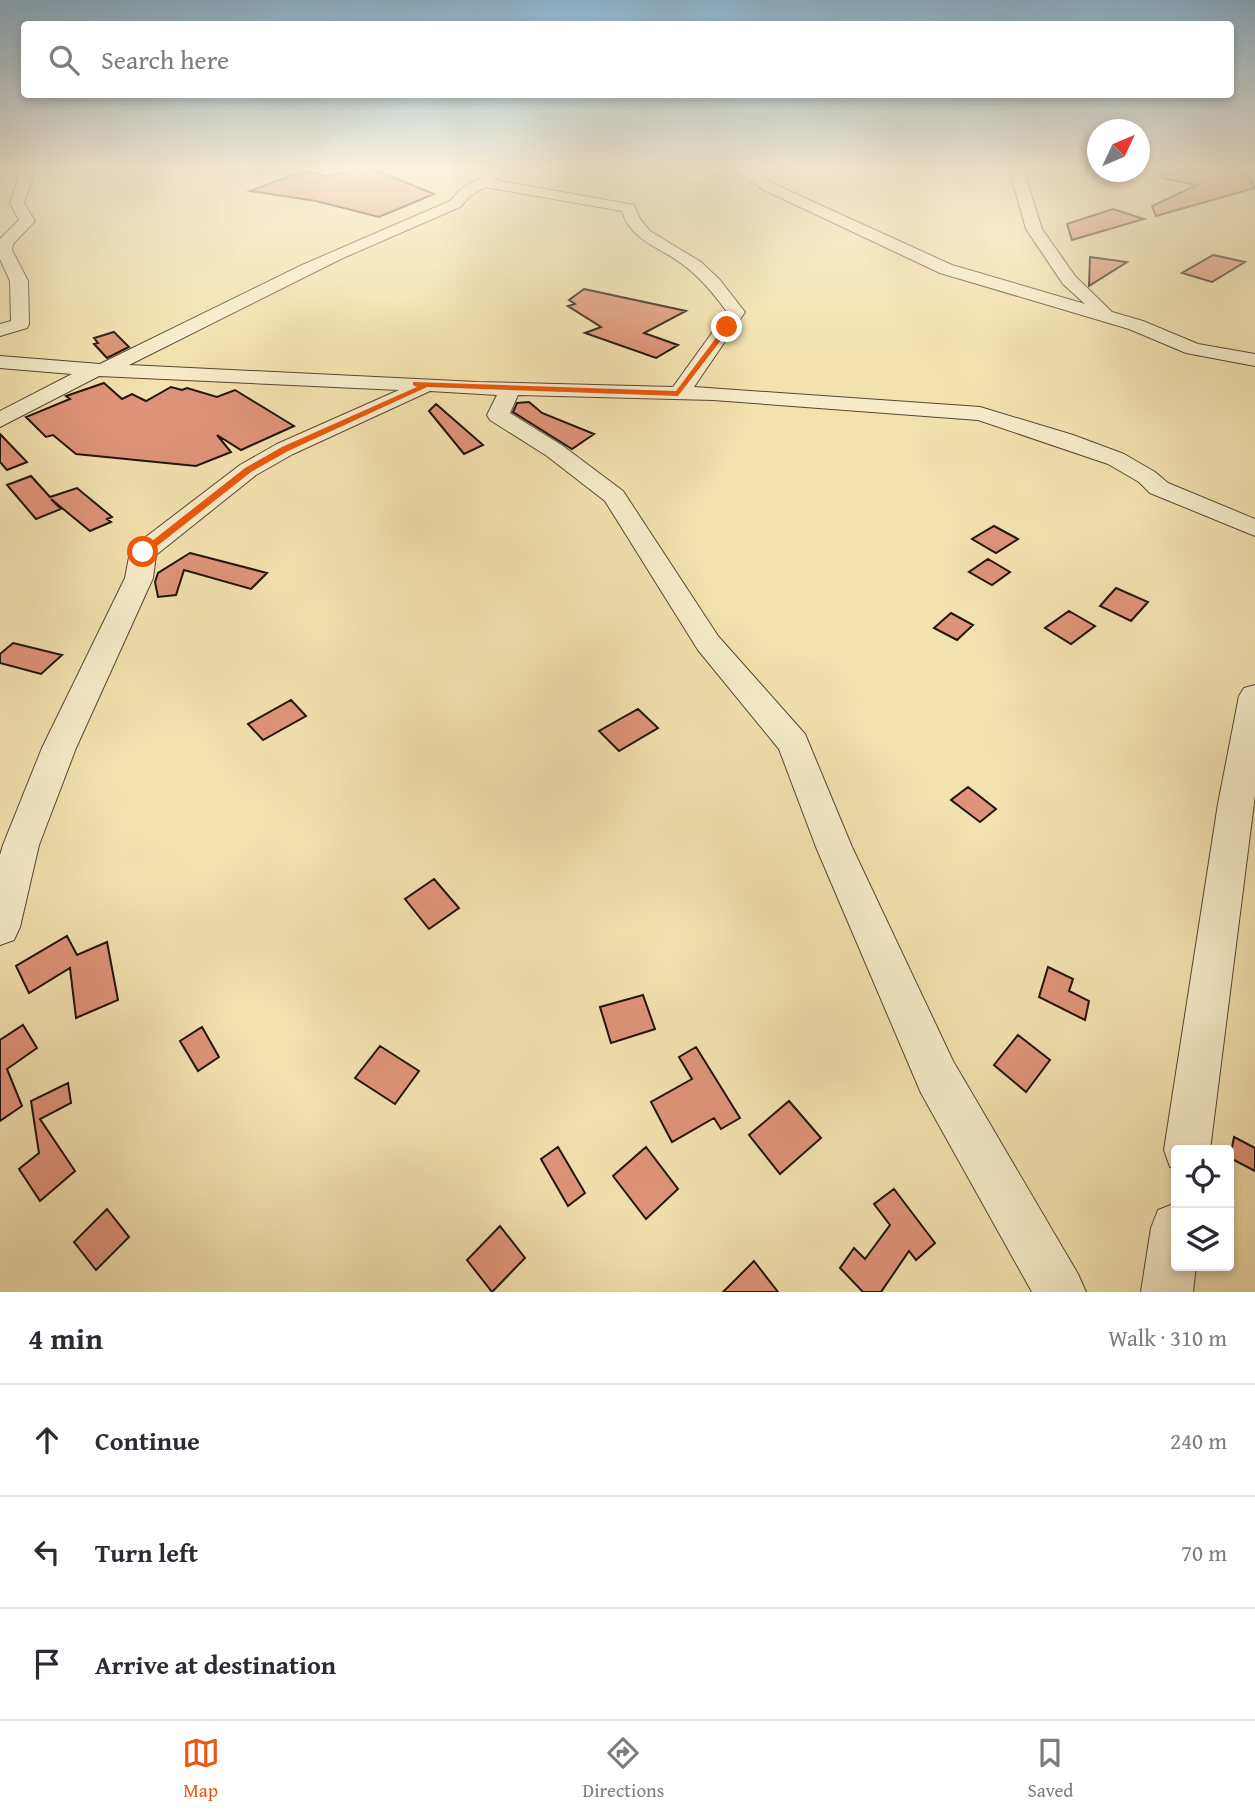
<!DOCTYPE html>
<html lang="en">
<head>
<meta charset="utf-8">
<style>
  :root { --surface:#fff; --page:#f7f7f7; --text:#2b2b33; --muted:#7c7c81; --line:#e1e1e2; --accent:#ea580c }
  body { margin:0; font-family:"Gentium Book Plus",serif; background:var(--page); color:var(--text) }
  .controls { position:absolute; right:21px; bottom:21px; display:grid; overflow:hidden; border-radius:7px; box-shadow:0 4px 10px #0003 }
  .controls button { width:63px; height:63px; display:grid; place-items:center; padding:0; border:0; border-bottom:2px solid var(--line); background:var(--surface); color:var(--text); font:35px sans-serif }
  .compass { position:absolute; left:1087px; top:119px; width:63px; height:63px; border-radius:50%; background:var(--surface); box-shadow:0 4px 10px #0003; rotate:46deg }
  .stop { position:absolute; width:21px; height:21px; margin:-16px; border:5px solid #ea580c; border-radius:50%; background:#fff }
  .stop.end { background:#ea580c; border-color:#fff; box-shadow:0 2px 7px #0008 }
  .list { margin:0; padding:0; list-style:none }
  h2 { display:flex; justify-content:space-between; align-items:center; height:91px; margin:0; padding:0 28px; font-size:30px }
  h2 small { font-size:23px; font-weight:400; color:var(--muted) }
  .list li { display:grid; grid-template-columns:46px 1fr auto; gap:21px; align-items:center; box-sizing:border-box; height:112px; padding:0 28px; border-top:2px solid var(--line) }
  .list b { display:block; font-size:26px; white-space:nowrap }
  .list em { font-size:23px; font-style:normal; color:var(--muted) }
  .icon { flex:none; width:38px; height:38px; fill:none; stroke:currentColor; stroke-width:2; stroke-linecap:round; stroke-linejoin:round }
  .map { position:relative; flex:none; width:1255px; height:1292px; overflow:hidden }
  .search { position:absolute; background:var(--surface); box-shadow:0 4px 10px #0003; left:21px; right:21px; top:21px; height:77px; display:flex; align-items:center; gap:18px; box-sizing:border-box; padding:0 24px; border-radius:7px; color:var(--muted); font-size:26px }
  .sheet { height:427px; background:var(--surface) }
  nav { display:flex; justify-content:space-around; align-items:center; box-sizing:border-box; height:98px; border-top:2px solid var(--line); background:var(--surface); font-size:19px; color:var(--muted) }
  nav a { display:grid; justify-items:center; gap:4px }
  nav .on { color:var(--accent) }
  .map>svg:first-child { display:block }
  .building { fill:#df9478; stroke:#21140d; stroke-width:2 }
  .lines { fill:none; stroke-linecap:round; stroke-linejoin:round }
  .minor-casing { stroke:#564735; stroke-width:2 }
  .minor { fill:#f7ecca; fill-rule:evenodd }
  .route { fill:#ea580c }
</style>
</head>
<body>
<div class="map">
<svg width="1255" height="1292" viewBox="0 0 1255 1292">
  <rect width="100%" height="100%" fill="#f3e1ae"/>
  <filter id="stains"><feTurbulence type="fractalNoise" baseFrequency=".00286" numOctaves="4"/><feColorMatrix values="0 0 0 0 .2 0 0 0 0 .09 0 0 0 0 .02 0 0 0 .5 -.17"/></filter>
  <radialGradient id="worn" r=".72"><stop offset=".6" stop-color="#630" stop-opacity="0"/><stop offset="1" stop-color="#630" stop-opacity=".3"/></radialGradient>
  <!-- building -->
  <path class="building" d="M 356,169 L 373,169 L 434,194 L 379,217 L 316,201 L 250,191 L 303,171 L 328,176 Z
    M 1163,169 L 1244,169 L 1255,188 L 1156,216 L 1152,206 L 1197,185 L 1162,178 Z
    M 1113,209 L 1144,219 L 1072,240 L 1067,224 Z
    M 1213,255 L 1245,262 L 1212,282 L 1182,273 Z
    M 1090,257 L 1127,262 L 1089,286 Z
    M 584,289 L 686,311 L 644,333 L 678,345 L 656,358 L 585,333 L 601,327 L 568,306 L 575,304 L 569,300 Z
    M 114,332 L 129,347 L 107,358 L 94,344 L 98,343 L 94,338 Z
    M 104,383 L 122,399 L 132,394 L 146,401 L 171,387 L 182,390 L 187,388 L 217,397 L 235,390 L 294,426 L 241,450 L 217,435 L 231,452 L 196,466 L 76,454 L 53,435 L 46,437 L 26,417 L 70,399 L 66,396 L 69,395 Z
    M 529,402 L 542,413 L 594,434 L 572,449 L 513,412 L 517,403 Z
    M 436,404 L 483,445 L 464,454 L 429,411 Z
    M 0,434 L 27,462 L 7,470 L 0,462 Z
    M 31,476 L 50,497 L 77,488 L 112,517 L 107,519 L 111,522 L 90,531 L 51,499 L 61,509 L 36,519 L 7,485 Z
    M 994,526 L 1018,539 L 996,553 L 972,539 Z
    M 190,553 L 267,573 L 251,589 L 184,570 L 176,595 L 158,597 L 155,582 L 158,573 Z
    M 988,559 L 1010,572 L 992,585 L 969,572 Z
    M 1116,588 L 1148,602 L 1131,621 L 1100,606 Z
    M 1069,611 L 1095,626 L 1071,644 L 1045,628 Z
    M 951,613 L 973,625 L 957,640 L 934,628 Z
    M 13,643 L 62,655 L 41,674 L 0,663 L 0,654 Z
    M 291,700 L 306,716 L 263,740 L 248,724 Z
    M 638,709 L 658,728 L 619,751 L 599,731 Z
    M 968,787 L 996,809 L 980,822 L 951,800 Z
    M 434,879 L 459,908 L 429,929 L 405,899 Z
    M 67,936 L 77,955 L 107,942 L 118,1000 L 76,1018 L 70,968 L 29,993 L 16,966 Z
    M 1048,967 L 1073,979 L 1069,991 L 1089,1001 L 1085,1020 L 1039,997 Z
    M 643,995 L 655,1029 L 611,1043 L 600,1007 Z
    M 23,1025 L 37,1048 L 7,1069 L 22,1106 L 0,1121 L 0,1040 Z
    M 202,1027 L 219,1057 L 198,1071 L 180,1041 Z
    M 1018,1035 L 1050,1060 L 1026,1092 L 994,1065 Z
    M 380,1046 L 419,1071 L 395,1104 L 355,1078 Z
    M 696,1047 L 740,1118 L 721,1129 L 714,1118 L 672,1142 L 651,1102 L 692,1079 L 679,1057 Z
    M 68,1083 L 71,1103 L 40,1119 L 75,1171 L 40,1201 L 19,1169 L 39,1153 L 31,1101 Z
    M 789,1101 L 821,1138 L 780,1174 L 749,1135 Z
    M 1234,1137 L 1255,1148 L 1255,1171 L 1230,1158 Z
    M 558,1147 L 585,1193 L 568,1206 L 541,1159 Z
    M 646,1147 L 678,1189 L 646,1219 L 613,1176 Z
    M 894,1189 L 935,1243 L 916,1260 L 909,1251 L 881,1292 L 863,1292 L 840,1268 L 854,1248 L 865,1259 L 890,1225 L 874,1204 Z
    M 107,1209 L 129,1237 L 96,1270 L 74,1242 Z
    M 500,1226 L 525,1258 L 492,1292 L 467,1260 Z
    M 754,1261 L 778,1292 L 723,1292 Z"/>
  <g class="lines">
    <defs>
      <path id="minor" d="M 18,169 L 32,169 L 32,180 L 24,203 L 35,221 L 13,244 L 12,250 L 28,281 L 29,324 L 27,328 L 0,336 L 0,324 L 11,321 L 10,281 L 0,259 L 0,239 L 19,220 L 10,203 L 18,180 Z
        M 494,169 L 511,169 L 495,180 L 634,205 L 640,219 L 650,231 L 701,262 L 720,280 L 745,312 L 694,387 L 980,407 L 1073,435 L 1124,454 L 1155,472 L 1168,483 L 1255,519 L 1255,536 L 1150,493 L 1139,482 L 1108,464 L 978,420 L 713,400 L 518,395 L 510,413 L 563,446 L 623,491 L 718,636 L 805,734 L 852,847 L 953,1061 L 1078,1274 L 1086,1292 L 1032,1292 L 921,1093 L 816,847 L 779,749 L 698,650 L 605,501 L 547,456 L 490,420 L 487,415 L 497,395 L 430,391 L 293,454 L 256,475 L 156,555 L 153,578 L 76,748 L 39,845 L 20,927 L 14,940 L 0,945 L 0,855 L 3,845 L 42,748 L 125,578 L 130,552 L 134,546 L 240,465 L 277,444 L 399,390 L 99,376 L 0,427 L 0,411 L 72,374 L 0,368 L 0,356 L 100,364 L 302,265 L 450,201 L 460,190 ZM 485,187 L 622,211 C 631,241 660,247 682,264 C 700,277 714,294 727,312 L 673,387 L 477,382 L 129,365 L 343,258 L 460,207 L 470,196 Z
        M 732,169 L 749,169 L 774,184 L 952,265 L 1085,304 L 1063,284 L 1026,229 L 1009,169 L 1023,169 L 1042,229 L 1075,276 L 1112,312 L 1143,321 L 1198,344 L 1255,354 L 1255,366 L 1186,353 L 1129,329 L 940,273 L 764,190 Z
        M 1255,685 L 1255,795 L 1210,1150 L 1176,1150 L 1176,1169 L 1170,1167 L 1164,1150 L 1218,804 L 1239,696 L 1244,688 Z
        M 1176,1203 L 1176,1266 L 1196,1266 L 1193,1292 L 1141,1292 L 1151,1228 L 1158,1210 Z"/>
    </defs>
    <!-- minor casing -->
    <use href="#minor" class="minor-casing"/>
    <!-- minor -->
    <use href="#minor" class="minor"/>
  </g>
  <!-- sky -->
  <linearGradient id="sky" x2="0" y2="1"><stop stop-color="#8bb6d4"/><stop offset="0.48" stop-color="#faf2db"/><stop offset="1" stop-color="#faf2db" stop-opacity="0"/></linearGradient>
  <rect width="1255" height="350" fill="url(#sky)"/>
  <!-- route -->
  <path class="route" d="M 725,326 L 731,327 L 678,396 L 427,387 L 288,451 L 251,472 L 147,554 L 138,552 L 245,468 L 282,447 L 417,387 L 413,385 L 413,382 L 676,391 Z"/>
  <rect width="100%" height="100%" filter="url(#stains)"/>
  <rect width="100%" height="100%" fill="url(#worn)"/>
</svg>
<div class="controls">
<button><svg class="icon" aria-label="locate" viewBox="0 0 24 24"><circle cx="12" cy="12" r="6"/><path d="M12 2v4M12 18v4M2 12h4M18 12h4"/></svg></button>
<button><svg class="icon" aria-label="layers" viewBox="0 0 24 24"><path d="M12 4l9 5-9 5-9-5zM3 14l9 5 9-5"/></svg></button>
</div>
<svg class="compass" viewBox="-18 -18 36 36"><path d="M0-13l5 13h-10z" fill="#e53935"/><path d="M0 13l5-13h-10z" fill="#7c7c81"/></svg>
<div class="stop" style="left:143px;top:552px"></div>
<div class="stop end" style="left:727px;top:327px"></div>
<div class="search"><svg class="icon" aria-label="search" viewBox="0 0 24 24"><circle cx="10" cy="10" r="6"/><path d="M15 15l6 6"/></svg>Search here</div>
</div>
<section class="sheet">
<h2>4 min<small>Walk · 310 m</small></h2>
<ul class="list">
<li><svg class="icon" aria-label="ahead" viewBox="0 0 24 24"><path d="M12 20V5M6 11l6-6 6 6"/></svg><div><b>Continue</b></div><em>240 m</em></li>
<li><svg class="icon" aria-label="left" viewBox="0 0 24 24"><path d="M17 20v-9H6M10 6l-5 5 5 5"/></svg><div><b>Turn left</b></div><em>70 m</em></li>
<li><svg class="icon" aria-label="arrive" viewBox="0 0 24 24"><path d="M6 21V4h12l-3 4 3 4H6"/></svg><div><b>Arrive at destination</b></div></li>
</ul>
</section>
<nav>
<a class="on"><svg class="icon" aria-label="map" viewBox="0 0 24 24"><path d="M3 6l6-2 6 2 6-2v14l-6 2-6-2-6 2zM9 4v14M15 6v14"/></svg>Map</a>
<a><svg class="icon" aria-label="directions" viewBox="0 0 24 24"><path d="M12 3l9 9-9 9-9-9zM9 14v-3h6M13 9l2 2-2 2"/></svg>Directions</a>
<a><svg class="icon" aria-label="saved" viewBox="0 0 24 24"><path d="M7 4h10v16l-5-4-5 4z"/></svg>Saved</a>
</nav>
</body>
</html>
